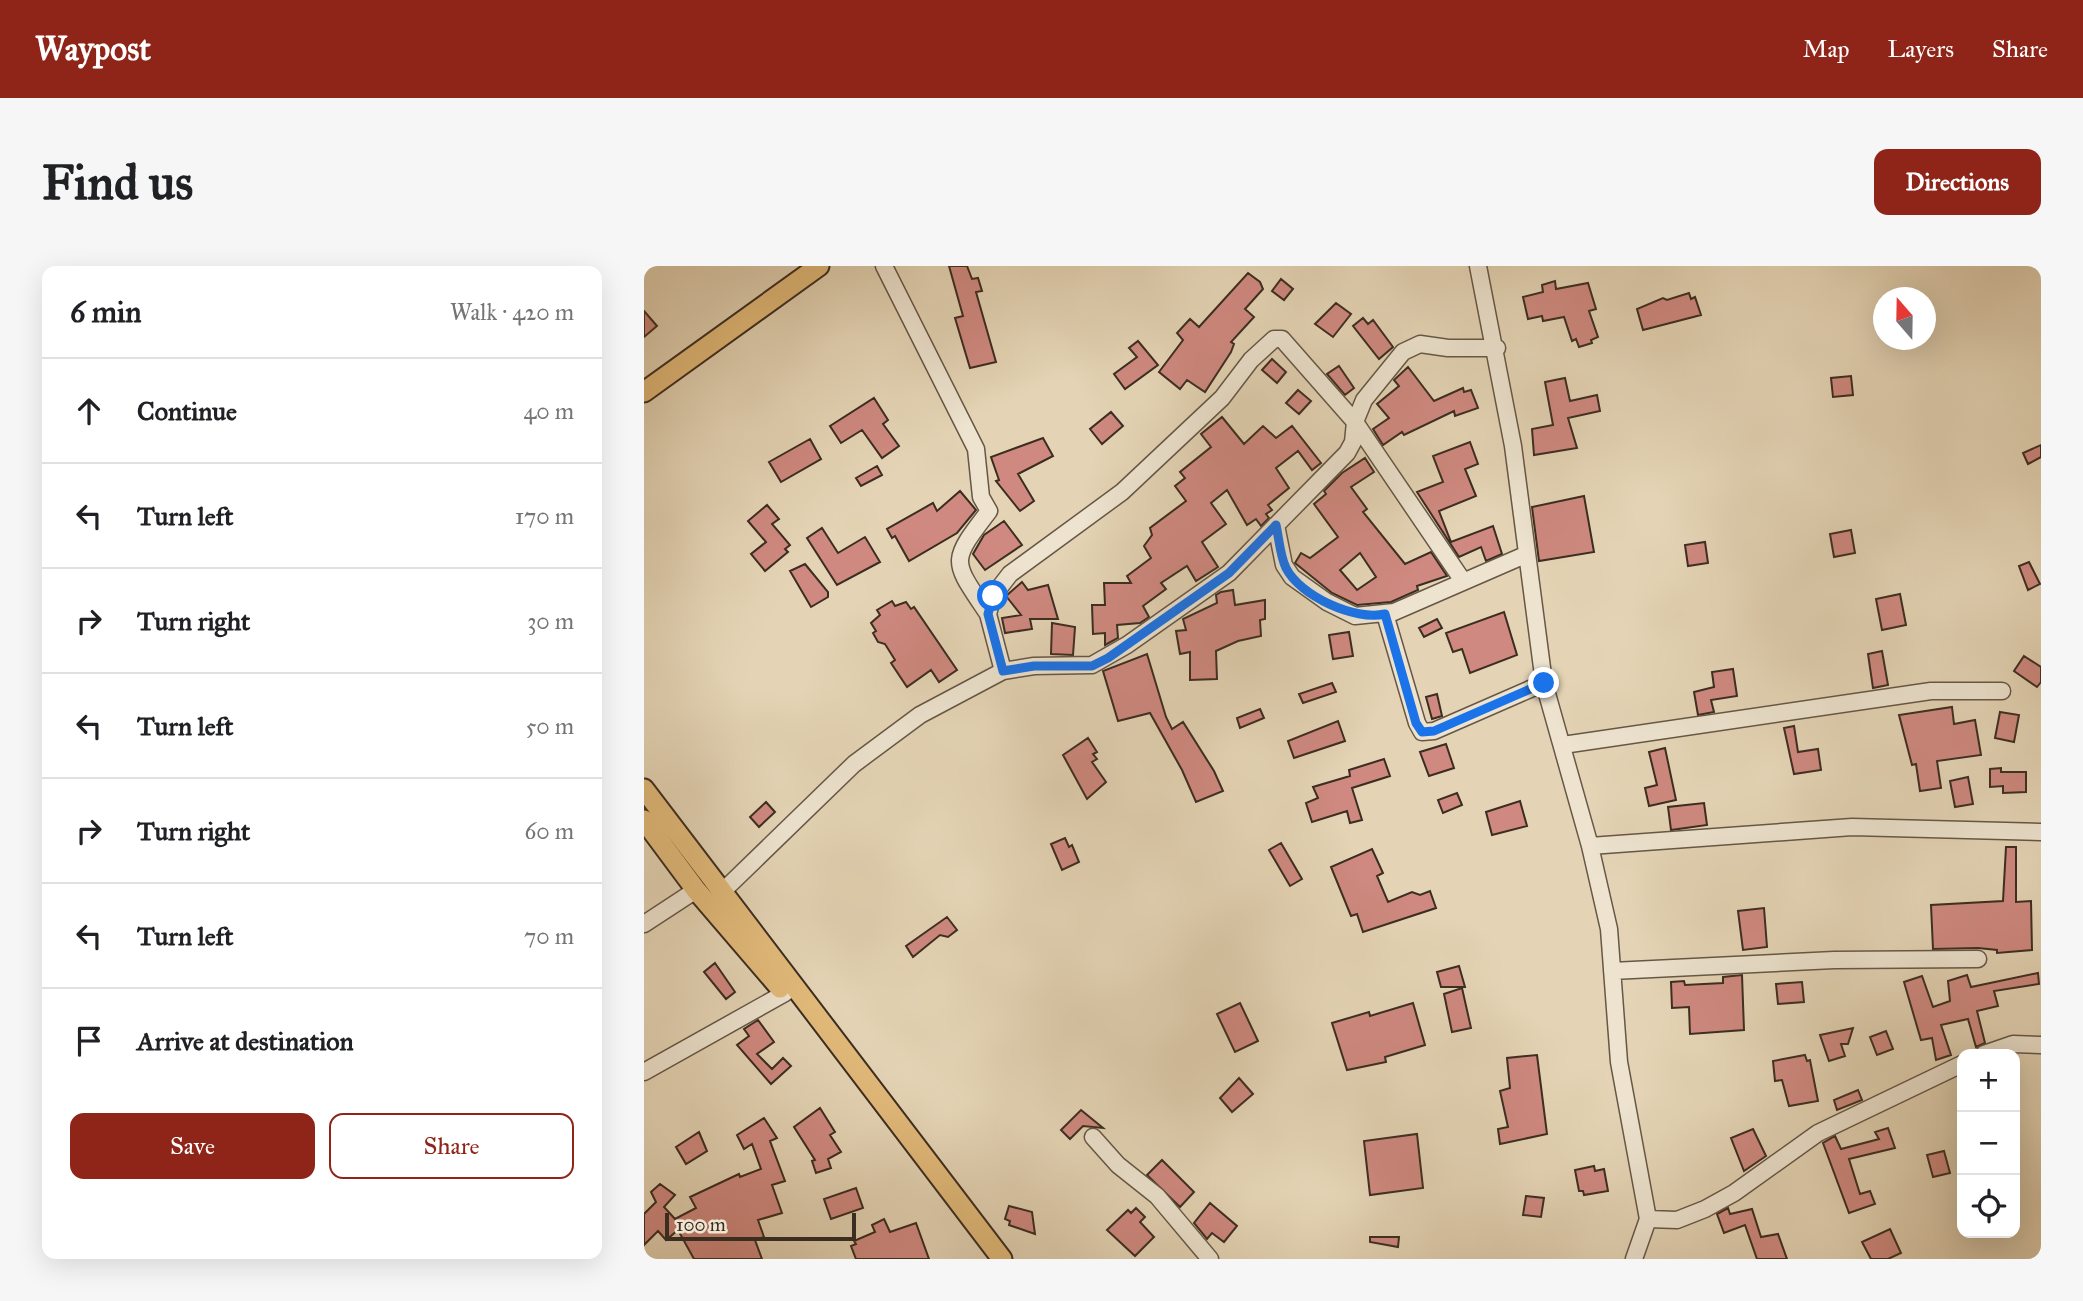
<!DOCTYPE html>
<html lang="en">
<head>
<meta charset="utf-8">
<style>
  :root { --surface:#fff; --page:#f6f6f6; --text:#202124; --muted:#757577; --line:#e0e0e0; --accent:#8f2418 }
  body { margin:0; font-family:"IM FELL Great Primer",serif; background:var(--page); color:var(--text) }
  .controls { position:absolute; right:21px; bottom:21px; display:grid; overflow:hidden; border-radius:14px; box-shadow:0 7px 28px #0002 }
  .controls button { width:63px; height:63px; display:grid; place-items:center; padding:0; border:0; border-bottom:2px solid var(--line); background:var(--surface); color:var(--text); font:35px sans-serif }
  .compass { position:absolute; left:1229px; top:21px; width:63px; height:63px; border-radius:50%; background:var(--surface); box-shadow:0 7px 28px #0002; rotate:340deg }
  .scale { position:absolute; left:21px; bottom:18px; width:191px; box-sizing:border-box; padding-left:7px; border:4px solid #3c2d21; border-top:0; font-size:19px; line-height:24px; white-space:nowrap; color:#3c2d21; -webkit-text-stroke:5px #ede3cf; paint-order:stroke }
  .stop { position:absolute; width:21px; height:21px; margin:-16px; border:5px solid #1a73e8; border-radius:50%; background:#fff }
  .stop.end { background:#1a73e8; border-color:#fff; box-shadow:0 2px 7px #0008 }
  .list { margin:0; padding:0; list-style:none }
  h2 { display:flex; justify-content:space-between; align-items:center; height:91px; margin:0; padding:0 28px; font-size:30px }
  h2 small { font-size:23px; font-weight:400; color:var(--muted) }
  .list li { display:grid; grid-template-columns:46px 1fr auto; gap:21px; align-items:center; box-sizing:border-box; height:105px; padding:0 28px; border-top:2px solid var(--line) }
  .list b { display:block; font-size:26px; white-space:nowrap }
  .list em { font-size:23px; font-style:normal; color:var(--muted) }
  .actions { display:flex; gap:14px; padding:21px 28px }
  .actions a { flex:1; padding:16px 0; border:2px solid var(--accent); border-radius:14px; text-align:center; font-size:24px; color:var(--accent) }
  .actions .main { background:var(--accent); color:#fff }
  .icon { flex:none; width:38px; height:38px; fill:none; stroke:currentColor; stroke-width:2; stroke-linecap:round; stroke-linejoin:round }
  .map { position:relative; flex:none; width:1397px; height:993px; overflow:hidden; border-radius:14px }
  header { display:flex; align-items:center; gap:42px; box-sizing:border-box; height:98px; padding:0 35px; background:var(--accent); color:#fff }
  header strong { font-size:33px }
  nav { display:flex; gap:38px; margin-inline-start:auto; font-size:24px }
  .intro { display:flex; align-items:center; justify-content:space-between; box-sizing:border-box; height:168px; padding:0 42px }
  h1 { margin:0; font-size:49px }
  .button { padding:18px 32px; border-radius:14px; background:var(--accent); color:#fff; font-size:24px; font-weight:700 }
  main { display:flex; gap:42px; padding:0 42px }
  aside { flex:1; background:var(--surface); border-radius:14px; box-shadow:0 7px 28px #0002 }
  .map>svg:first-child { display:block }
  .building { fill:#cf8980; stroke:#3c2d21; stroke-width:2; fill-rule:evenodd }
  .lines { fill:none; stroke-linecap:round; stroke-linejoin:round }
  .minor-casing { stroke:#665746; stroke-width:19 }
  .major-casing { stroke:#3c2d21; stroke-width:23 }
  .minor { stroke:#ede3cf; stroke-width:16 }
  .major { stroke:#e2ba7a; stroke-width:19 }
  .route { stroke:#1a73e8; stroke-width:9 }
</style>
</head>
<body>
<header>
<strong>Waypost</strong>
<nav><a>Map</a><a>Layers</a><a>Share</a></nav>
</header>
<div class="intro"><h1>Find us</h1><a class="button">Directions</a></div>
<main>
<aside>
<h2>6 min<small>Walk · 420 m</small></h2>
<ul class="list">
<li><svg class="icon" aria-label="ahead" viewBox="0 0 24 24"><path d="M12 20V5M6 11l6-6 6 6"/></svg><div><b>Continue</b></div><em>40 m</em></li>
<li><svg class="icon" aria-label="left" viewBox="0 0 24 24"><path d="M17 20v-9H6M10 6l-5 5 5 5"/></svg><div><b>Turn left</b></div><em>170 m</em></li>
<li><svg class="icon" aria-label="right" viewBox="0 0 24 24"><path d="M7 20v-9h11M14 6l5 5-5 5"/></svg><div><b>Turn right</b></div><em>30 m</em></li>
<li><svg class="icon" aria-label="left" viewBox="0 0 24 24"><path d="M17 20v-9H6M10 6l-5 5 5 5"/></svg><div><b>Turn left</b></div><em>50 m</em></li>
<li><svg class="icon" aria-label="right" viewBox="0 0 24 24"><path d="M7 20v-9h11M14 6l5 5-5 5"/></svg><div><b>Turn right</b></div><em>60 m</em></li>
<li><svg class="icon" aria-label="left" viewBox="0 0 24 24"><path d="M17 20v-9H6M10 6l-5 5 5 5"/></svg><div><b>Turn left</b></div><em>70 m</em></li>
<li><svg class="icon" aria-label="arrive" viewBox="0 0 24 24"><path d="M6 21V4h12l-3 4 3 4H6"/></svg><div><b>Arrive at destination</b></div></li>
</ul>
<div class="actions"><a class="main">Save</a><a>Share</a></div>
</aside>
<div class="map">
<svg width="1397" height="993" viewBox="0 0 1397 993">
  <rect width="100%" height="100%" fill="#e4d4b5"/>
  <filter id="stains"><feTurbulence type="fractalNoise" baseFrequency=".00286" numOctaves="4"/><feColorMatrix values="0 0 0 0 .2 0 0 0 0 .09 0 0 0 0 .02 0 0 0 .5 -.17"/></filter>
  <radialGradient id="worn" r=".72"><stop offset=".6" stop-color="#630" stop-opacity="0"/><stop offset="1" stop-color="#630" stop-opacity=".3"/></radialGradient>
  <!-- building -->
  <path class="building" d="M 305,0 L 323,0 L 328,13 L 334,12 L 338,25 L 332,26 L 352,96 L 326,102 L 311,52 L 319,50 Z
    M 604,7 L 616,16 L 619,23 L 601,43 L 610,51 L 587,76 L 590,78 L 587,86 L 561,126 L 543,114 L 536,123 L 515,106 L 539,74 L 533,67 L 546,53 L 555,61 Z
    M 637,13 L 649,23 L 640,34 L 628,25 Z
    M 911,15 L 912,23 L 944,17 L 952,43 L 945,45 L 954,71 L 947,74 L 948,77 L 935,81 L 932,73 L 928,75 L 920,51 L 899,55 L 898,50 L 884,53 L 879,31 L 899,26 L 898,19 Z
    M 1045,27 L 1047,33 L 1051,31 L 1057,49 L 999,64 L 993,43 L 1019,32 L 1023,34 Z
    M 692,37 L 707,48 L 689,71 L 671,58 Z
    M 0,45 L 13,60 L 0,71 Z
    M 719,52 L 724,58 L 729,54 L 749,81 L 735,93 L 709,60 Z
    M 494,75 L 514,99 L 481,123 L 470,108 L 493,91 L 485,82 Z
    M 628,93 L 642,106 L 633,117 L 618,104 Z
    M 695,100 L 710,122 L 701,129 L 683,108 Z
    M 764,101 L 790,135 L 819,122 L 820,126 L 827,124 L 834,142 L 811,150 L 810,145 L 760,169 L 758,166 L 739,179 L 729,163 L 745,152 L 733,138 L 755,120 L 750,114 Z
    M 1207,110 L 1209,129 L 1189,131 L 1187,112 Z
    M 921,112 L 926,135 L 953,129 L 956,145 L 924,152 L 933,182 L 890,189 L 888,163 L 909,159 L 901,116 Z
    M 654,124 L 667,135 L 655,148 L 642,137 Z
    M 230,132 L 244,154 L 239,158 L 255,180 L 238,192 L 218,164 L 197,177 L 186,160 Z
    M 467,146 L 479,160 L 458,178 L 446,163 Z
    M 578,151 L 600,178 L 619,160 L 632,172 L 648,160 L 677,197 L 668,204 L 654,185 L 632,202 L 645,222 L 624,239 L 628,244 L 622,248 L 625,252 L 617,260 L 612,253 L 603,259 L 583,224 L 567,237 L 582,258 L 558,276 L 574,301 L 552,315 L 543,300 L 517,317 L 522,323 L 499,340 L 505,351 L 496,357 L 473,359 L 474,372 L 461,379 L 461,367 L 449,368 L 448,339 L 461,339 L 460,317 L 487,317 L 483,310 L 507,292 L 500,280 L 508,269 L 506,262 L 542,235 L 531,220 L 541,212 L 536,206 L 567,181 L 557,168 Z
    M 399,172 L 409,190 L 374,208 L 390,235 L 376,245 L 352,215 L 355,214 L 347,191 Z
    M 166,173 L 177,193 L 137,216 L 125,196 Z
    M 826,176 L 834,198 L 821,203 L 832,230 L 795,245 L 807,276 L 849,260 L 858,288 L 842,295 L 837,281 L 815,291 L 773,226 L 799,216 L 789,190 Z
    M 1397,179 L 1397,191 L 1384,198 L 1379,187 Z
    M 721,192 L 730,206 L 707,221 L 723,243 L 719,246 L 761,298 L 787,286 L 803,310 L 773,320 L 774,324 L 747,336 L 713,339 L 688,327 L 651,297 L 657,287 L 666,292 L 694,271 L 670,238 L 682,228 L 680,225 L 698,207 ZM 716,287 L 732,311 L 713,324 L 696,304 Z
    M 233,200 L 238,209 L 217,220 L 212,212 Z
    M 316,225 L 332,244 L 313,267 L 265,295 L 251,270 L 248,272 L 243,263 L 289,237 L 293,245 Z
    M 940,230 L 950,286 L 895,295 L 888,241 Z
    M 123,239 L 135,253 L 128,258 L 146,279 L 141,283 L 144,286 L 121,305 L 107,288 L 122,276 L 104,255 Z
    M 360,255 L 378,279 L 341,304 L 329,288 L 340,269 Z
    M 178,262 L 194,287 L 221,271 L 236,296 L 193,319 L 163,272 Z
    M 1207,264 L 1211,287 L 1190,291 L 1186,268 Z
    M 1061,276 L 1064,297 L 1044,300 L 1041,279 Z
    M 1385,296 L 1396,318 L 1384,324 L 1375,300 Z
    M 161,298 L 184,326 L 184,331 L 167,341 L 146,305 Z
    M 378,316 L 384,324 L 404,319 L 414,353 L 386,353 L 388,363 L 361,367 L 358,352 L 377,349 L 362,330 Z
    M 589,324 L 591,339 L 621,334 L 621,353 L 616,354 L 617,370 L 594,375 L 572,385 L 573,413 L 546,414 L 546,386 L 536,388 L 532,365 L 542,364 L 539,353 L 573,337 L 572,329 L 577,326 Z
    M 1256,328 L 1262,359 L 1238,364 L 1232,333 Z
    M 248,335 L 251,340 L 262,336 L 267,343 L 270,341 L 313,404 L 295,416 L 287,404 L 263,421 L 247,397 L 251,394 L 241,378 L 234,376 L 229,367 L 232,365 L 227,357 L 236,349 L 233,344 Z
    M 860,346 L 873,389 L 826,407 L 818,383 L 809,386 L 802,367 Z
    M 793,353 L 798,362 L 780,371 L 775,362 Z
    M 408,357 L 431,361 L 429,389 L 407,388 Z
    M 705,366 L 709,390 L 689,393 L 685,369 Z
    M 1238,385 L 1244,419 L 1229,422 L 1224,388 Z
    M 503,388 L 522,451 L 528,463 L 539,456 L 570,505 L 579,525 L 552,536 L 538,504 L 506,447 L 474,455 L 459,405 Z
    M 1380,390 L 1397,401 L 1397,416 L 1393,421 L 1370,405 Z
    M 1089,403 L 1093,430 L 1067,434 L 1070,446 L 1054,449 L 1050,426 L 1070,421 L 1068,406 Z
    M 688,417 L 692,426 L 659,437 L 655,428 Z
    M 793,428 L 798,450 L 788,453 L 782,431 Z
    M 1308,441 L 1310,458 L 1331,454 L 1337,489 L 1293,495 L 1297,522 L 1276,525 L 1272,498 L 1268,499 L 1255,449 Z
    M 616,443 L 620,452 L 596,462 L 593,452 Z
    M 1356,446 L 1375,449 L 1370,476 L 1351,472 Z
    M 694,455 L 701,475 L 650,492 L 644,475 Z
    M 1150,460 L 1154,486 L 1174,483 L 1177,504 L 1150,508 L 1140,462 Z
    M 444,472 L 453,486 L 449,488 L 453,493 L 448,496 L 462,516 L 443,533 L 419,489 Z
    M 802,478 L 810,502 L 785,510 L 776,486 Z
    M 1021,482 L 1032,534 L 1005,540 L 1001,522 L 1013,519 L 1005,486 Z
    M 740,493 L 746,510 L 708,522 L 718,554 L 706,557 L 703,545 L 668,556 L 662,537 L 674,532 L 669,521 L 706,510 L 705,504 Z
    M 1357,502 L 1357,506 L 1382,506 L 1382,526 L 1359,527 L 1359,520 L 1346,521 L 1346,503 Z
    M 1324,511 L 1329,538 L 1311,541 L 1306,515 Z
    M 813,527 L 818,539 L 799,547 L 794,534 Z
    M 876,535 L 883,560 L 848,569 L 842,546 Z
    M 122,536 L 131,546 L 115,561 L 106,551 Z
    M 1060,537 L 1063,559 L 1027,564 L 1024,541 Z
    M 421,572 L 425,581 L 428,579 L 435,596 L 418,604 L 407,578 Z
    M 637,577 L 658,613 L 646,620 L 625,584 Z
    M 1362,581 L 1372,581 L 1372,636 L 1387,635 L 1388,684 L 1353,687 L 1353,684 L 1334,682 L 1289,683 L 1287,639 L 1359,635 Z
    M 728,583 L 739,607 L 733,610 L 744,636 L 768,626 L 776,629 L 786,625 L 792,642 L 719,666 L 713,648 L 707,650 L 687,601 Z
    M 1120,642 L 1123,681 L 1099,684 L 1094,645 Z
    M 303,651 L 313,664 L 304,671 L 296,669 L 269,691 L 262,680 Z
    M 71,697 L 91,726 L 82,733 L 60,706 Z
    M 815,700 L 821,721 L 797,721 L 793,706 Z
    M 1394,707 L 1395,718 L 1350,725 L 1354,740 L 1333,745 L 1341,777 L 1332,781 L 1324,753 L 1297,759 L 1307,789 L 1292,794 L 1288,772 L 1277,774 L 1260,716 L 1278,710 L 1289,741 L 1306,735 L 1304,715 L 1323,709 L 1327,721 Z
    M 1098,709 L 1100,764 L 1046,768 L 1045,741 L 1028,742 L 1027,716 L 1040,715 L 1041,719 L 1079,717 L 1079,711 Z
    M 1158,716 L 1160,736 L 1134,738 L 1132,718 Z
    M 818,722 L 827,762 L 808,766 L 800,728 Z
    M 596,737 L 614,775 L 591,786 L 573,748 Z
    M 769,737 L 781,779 L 741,791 L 742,796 L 703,804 L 688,757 L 725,746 L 726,750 Z
    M 114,754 L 130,776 L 113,788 L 128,803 L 139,792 L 147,800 L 127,818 L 93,779 L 105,770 L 100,763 Z
    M 1209,762 L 1204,778 L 1197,778 L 1201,790 L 1185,795 L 1176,769 Z
    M 1242,765 L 1249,783 L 1233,789 L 1226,771 Z
    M 893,789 L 903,868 L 856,878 L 854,863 L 864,861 L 856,825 L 866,822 L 863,792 Z
    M 1161,789 L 1163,795 L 1166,794 L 1174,835 L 1145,840 L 1138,814 L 1131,815 L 1129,795 Z
    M 595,812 L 609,828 L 588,846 L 576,832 Z
    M 1214,824 L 1218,834 L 1193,844 L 1190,834 Z
    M 176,842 L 191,866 L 186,869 L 197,886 L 184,893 L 187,902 L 172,907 L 168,895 L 171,894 L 150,861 Z
    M 437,844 L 459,862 L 439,860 L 426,873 L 417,864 Z
    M 120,852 L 133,872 L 126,875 L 141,915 L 128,919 L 138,947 L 114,954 L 120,971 L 111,974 L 118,993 L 50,993 L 34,964 L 22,974 L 14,965 L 0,979 L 0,948 L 12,936 L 7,926 L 16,918 L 31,929 L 20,941 L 31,953 L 52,942 L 46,931 L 95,908 L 96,911 L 117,903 L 108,878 L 100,883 L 93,869 Z
    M 1244,862 L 1251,882 L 1205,893 L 1216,928 L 1226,925 L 1231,938 L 1205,947 L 1179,877 L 1191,870 L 1197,883 L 1235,873 L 1231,866 Z
    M 1109,863 L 1122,890 L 1100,905 L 1087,872 Z
    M 55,866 L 63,885 L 42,898 L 32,881 Z
    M 773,868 L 779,922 L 726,929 L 720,875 Z
    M 1300,885 L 1306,907 L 1289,911 L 1283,889 Z
    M 518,894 L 550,926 L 536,941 L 503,909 Z
    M 950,900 L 951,905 L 960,903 L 964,925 L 940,929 L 939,925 L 935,925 L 931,904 Z
    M 212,922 L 219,942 L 187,953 L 180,933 Z
    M 882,930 L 900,932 L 897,951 L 879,949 Z
    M 566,937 L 593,960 L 580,976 L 568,967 L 563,973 L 550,957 Z
    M 365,940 L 388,946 L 391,968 L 365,959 L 366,955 L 361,953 Z
    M 492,942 L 501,951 L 496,956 L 510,971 L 491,990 L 463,964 L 484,944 L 487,947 Z
    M 1084,942 L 1086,948 L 1108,943 L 1117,971 L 1134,968 L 1143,993 L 1113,993 L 1101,959 L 1080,967 L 1073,948 Z
    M 240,953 L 246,966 L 272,957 L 285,993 L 212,993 L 207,980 L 212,978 L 210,975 L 231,966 L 228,959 Z
    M 1246,963 L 1257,987 L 1244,993 L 1227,993 L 1218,976 Z
    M 726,971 L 755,971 L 754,981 L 726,976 Z"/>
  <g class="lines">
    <defs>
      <path id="minor" d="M 240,0 L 332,183 L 337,231 L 345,245 C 305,297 308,294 344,348
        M 834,0 L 869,180 L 900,417 L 946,580 L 965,663 L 975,796 L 1004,953 L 990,993
        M 632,259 L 640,299 L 648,311 L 683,336 L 711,350 L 750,346 L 881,289
        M 741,348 L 773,457 L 778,466 L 790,465 L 900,417
        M 359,405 L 344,348 L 349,330 L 366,308 L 478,226 L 578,132 L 607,94 L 630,73 L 638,73 L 711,156 L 819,315
        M 919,479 L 1287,425 L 1358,425
        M 946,580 L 1208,561 L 1397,566
        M 78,626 L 210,498 L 276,449 L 359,405 L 390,400 L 448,399 L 483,379 L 585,307 L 703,187 L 709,176 L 711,156 L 720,134 L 759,86 L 776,78 L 804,82 L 853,82
        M 0,658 L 52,624
        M 968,705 L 1190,694 L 1334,693
        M 1340,788 L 1369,778 L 1397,779
        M 0,806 L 141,727
        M 449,871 L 474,899 L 513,930 L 566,993
        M 1004,953 L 1033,954 L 1061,943 L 1090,927 L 1174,867 L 1318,798"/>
      <path id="major" d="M 0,126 L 175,0
        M 0,523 L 358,993
        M 0,554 L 52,624 L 136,722"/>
    </defs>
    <!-- minor casing -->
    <use href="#minor" class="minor-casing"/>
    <!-- major casing -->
    <use href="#major" class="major-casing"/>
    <!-- minor -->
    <use href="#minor" class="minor"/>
    <!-- major -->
    <use href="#major" class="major"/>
  </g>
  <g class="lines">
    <!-- route -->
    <path class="route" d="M 349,330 L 344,348 L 359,405 L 390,400 L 448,400 L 464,392 L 585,307 L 632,259 C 635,272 636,290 642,302 C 656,330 711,355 741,348 L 772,457 L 778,466 L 790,465 L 900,417"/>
  </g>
  <rect width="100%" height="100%" filter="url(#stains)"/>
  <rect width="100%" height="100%" fill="url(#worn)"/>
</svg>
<div class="controls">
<button>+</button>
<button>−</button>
<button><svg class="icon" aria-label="locate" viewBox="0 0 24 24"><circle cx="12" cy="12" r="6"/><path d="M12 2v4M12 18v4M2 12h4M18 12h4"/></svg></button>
</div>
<svg class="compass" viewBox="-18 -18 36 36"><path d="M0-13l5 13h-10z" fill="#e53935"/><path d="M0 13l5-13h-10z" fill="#757577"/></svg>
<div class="scale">100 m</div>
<div class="stop" style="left:349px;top:330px"></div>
<div class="stop end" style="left:900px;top:417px"></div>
</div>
</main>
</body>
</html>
